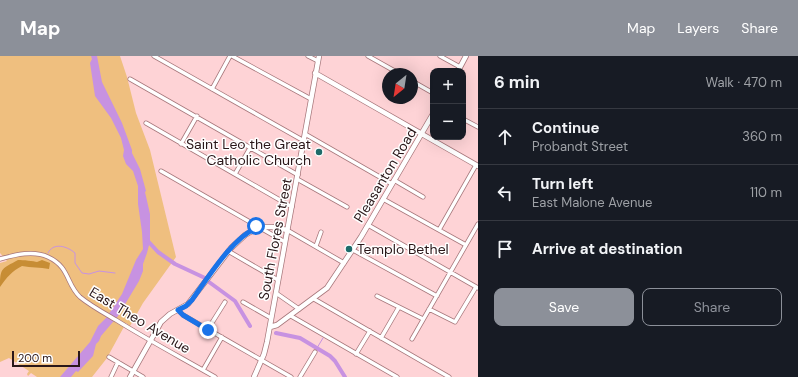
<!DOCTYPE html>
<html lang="en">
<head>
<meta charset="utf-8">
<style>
  :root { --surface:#171b24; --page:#20242c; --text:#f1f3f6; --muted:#9ea1a6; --line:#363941; --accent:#8c9099 }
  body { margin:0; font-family:"DM Sans",sans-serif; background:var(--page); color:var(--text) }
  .controls { position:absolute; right:12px; top:12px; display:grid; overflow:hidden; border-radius:8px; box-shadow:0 4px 16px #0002 }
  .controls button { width:36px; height:36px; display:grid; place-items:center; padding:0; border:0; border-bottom:1px solid var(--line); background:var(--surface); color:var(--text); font:20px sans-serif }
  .compass { position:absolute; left:382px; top:12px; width:36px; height:36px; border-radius:50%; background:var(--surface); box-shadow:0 4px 16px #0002; rotate:210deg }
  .scale { position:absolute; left:12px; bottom:10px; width:68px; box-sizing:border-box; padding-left:4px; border:2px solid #2a1719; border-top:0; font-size:11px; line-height:14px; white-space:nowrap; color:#2a1719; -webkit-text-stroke:3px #fff; paint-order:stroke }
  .stop { position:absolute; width:12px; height:12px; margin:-9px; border:3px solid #1a73e8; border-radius:50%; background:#fff }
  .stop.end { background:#1a73e8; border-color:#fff; box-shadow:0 1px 4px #0008 }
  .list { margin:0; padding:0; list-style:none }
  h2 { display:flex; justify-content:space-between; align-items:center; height:52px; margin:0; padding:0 16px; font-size:17px }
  h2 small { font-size:13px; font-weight:400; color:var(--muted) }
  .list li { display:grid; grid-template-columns:26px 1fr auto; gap:12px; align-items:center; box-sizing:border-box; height:56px; padding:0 16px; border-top:1px solid var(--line) }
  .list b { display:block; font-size:15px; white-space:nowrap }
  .list p { margin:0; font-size:13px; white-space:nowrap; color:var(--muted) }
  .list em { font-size:13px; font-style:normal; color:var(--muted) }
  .actions { display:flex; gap:8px; padding:12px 16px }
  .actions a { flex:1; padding:9px 0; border:1px solid var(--accent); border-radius:8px; text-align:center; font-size:14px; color:var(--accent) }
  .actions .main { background:var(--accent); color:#fff }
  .icon { flex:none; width:22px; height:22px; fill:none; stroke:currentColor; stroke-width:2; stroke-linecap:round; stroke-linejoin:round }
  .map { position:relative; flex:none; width:478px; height:321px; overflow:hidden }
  header { display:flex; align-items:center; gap:24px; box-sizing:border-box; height:56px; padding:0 20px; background:var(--accent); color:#fff }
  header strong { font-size:19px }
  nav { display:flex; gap:22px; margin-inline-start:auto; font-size:14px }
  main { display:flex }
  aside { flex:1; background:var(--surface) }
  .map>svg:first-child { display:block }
  .green { fill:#efbf7f }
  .forest { fill:#c78d35 }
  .water { fill:#c792e1 }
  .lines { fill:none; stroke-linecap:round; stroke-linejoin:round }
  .stream { stroke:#c792e1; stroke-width:1 }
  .river { stroke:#c792e1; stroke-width:4 }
  .minor-casing { stroke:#a7777b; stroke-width:5 }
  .major-casing { stroke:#a7777b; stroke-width:6 }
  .minor { stroke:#fff; stroke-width:3.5 }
  .major { stroke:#fff; stroke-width:4.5 }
  .route { stroke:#1a73e8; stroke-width:5 }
  .poi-dot { fill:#1f6b6a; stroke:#fff; stroke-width:1.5 }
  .labels { text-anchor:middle; stroke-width:3; stroke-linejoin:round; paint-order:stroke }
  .poi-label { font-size:14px; fill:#2a1719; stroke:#fff; text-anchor:end }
  .street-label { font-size:14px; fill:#2a1719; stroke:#fff }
</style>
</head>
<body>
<header>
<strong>Map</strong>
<nav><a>Map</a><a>Layers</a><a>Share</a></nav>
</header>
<main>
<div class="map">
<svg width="478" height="321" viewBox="0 0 478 321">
  <rect width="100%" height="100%" fill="#fed3d6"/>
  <!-- green -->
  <path class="green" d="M 0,0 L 120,0 L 127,21 L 136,57 L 150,94 L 176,201 L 143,247 L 130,270 L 126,267 L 107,302 L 92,321 L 37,321 L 31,317 L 28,320 L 27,318 L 29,315 L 9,302 L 0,306 L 0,207 L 7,205 L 0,197 Z"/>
  <!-- forest -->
  <path class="forest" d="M 18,204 C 23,204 34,205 37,206 L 42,204 L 50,207 L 49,213 C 40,211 31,212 22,210 C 12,215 7,221 0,231 C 0,211 2,213 18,204 Z"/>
  <!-- water -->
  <path class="water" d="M 91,0 L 97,0 L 102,26 L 122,67 L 132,94 L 132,97 L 140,113 L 146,135 L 145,136 L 150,158 L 150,185 L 147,197 L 143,208 L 143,215 L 139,225 L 118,260 L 101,280 L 99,285 L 96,288 L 93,300 L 78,316 L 76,315 L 71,321 L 60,321 L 90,286 L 98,270 L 106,262 L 122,238 L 136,204 L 143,193 L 142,176 L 138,148 L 138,130 L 133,115 L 126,108 L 123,100 L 124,94 L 121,82 L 111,62 L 95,40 L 90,7 L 92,3 Z"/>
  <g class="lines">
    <!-- stream -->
    <path class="stream" d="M 48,197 C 53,186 67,190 75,197 L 75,207 L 82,217 L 89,218 L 99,215 L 115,217
      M 317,292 L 323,282"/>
    <!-- river -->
    <path class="river" d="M 146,183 L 158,196 L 175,208 L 205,222
      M 209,226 L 235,245 L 250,270
      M 276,277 L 300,282 L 330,300 L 335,305 L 345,321"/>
    <defs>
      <path id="minor" d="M 154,0 L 304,85
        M 232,0 L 311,43
        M 308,0 L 318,5
        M 368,0 L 400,18
        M 440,0 L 460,11
        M 130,23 L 298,119
        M 412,25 L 433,37
        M 212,33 L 230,0
        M 463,63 L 478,71
        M 146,67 L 292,151
        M 305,78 L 392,128
        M 181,88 L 197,60
        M 161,115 L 285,186
        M 235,118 L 250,92
        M 297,123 L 347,151
        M 394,124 L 423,141
        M 383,143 L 466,189
        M 368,169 L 478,232
        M 287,174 L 344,207
        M 439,174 L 476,109
        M 316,190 L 321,176
        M 353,194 L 437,240
        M 228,195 L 278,224
        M 0,203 C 15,199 33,194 48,201 C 70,211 66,228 80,241 C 91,250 104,257 116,264 C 148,284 182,302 215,321
        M 276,237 L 299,253
        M 377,240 L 423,263
        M 314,243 L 449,321
        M 243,246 L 271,262
        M 429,253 L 455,266 L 476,231
        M 178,254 L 183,259 L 291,321
        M 291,260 L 397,321
        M 208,273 L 225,246
        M 381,282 L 399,251
        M 412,283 L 478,168
        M 356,298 L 370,275
        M 109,301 L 143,321
        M 203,314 L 222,281
        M 111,321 L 118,306
        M 300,321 L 315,296"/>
      <path id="major" d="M 458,15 L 466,0
        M 315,17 L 478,110
        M 270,271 L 277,269 L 327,232 L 361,181 L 433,58
        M 130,321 L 161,266 L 170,258 L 188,248 L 231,192 L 245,179 L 255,173 L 261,171 L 272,171 L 287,174
        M 254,321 L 264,298 L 267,286 L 319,0"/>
    </defs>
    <!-- minor casing -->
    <use href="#minor" class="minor-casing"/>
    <!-- major casing -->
    <use href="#major" class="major-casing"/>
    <!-- minor -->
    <use href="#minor" class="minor"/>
    <!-- major -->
    <use href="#major" class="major"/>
  </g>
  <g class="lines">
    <!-- route -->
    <path class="route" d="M 208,274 L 183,259 L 178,254 L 186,250 L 192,244 C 207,223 234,179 259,171 L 256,170"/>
  </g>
  <!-- markers -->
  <g class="poi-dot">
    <circle cx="319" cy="96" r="4"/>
    <circle cx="349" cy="193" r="4"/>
  </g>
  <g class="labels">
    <!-- poi labels -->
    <g class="poi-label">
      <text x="311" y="93">Saint Leo the Great<tspan x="311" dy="16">Catholic Church</tspan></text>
      <text x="357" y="198" text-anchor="start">Templo Bethel</text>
    </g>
    <!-- street labels -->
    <g class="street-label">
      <text transform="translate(385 119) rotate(-59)" y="5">Pleasanton Road</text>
      <text transform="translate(275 183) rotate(-79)" y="5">South Flores Street</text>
      <text transform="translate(140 264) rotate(31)" y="5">East Theo Avenue</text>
    </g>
  </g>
</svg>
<div class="controls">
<button>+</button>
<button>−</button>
</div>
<svg class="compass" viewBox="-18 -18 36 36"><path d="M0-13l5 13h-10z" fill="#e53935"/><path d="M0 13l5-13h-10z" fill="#9ea1a6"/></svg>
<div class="scale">200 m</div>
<div class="stop" style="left:256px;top:170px"></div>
<div class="stop end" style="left:208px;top:274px"></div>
</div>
<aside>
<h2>6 min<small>Walk · 470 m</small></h2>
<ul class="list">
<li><svg class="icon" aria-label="ahead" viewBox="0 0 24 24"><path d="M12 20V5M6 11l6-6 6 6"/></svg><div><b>Continue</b><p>Probandt Street</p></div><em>360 m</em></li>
<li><svg class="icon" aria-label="left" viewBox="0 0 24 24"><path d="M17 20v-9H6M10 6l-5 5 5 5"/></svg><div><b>Turn left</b><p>East Malone Avenue</p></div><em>110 m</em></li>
<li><svg class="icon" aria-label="arrive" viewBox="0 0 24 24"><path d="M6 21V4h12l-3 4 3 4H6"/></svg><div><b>Arrive at destination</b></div></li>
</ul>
<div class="actions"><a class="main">Save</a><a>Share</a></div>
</aside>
</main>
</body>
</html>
